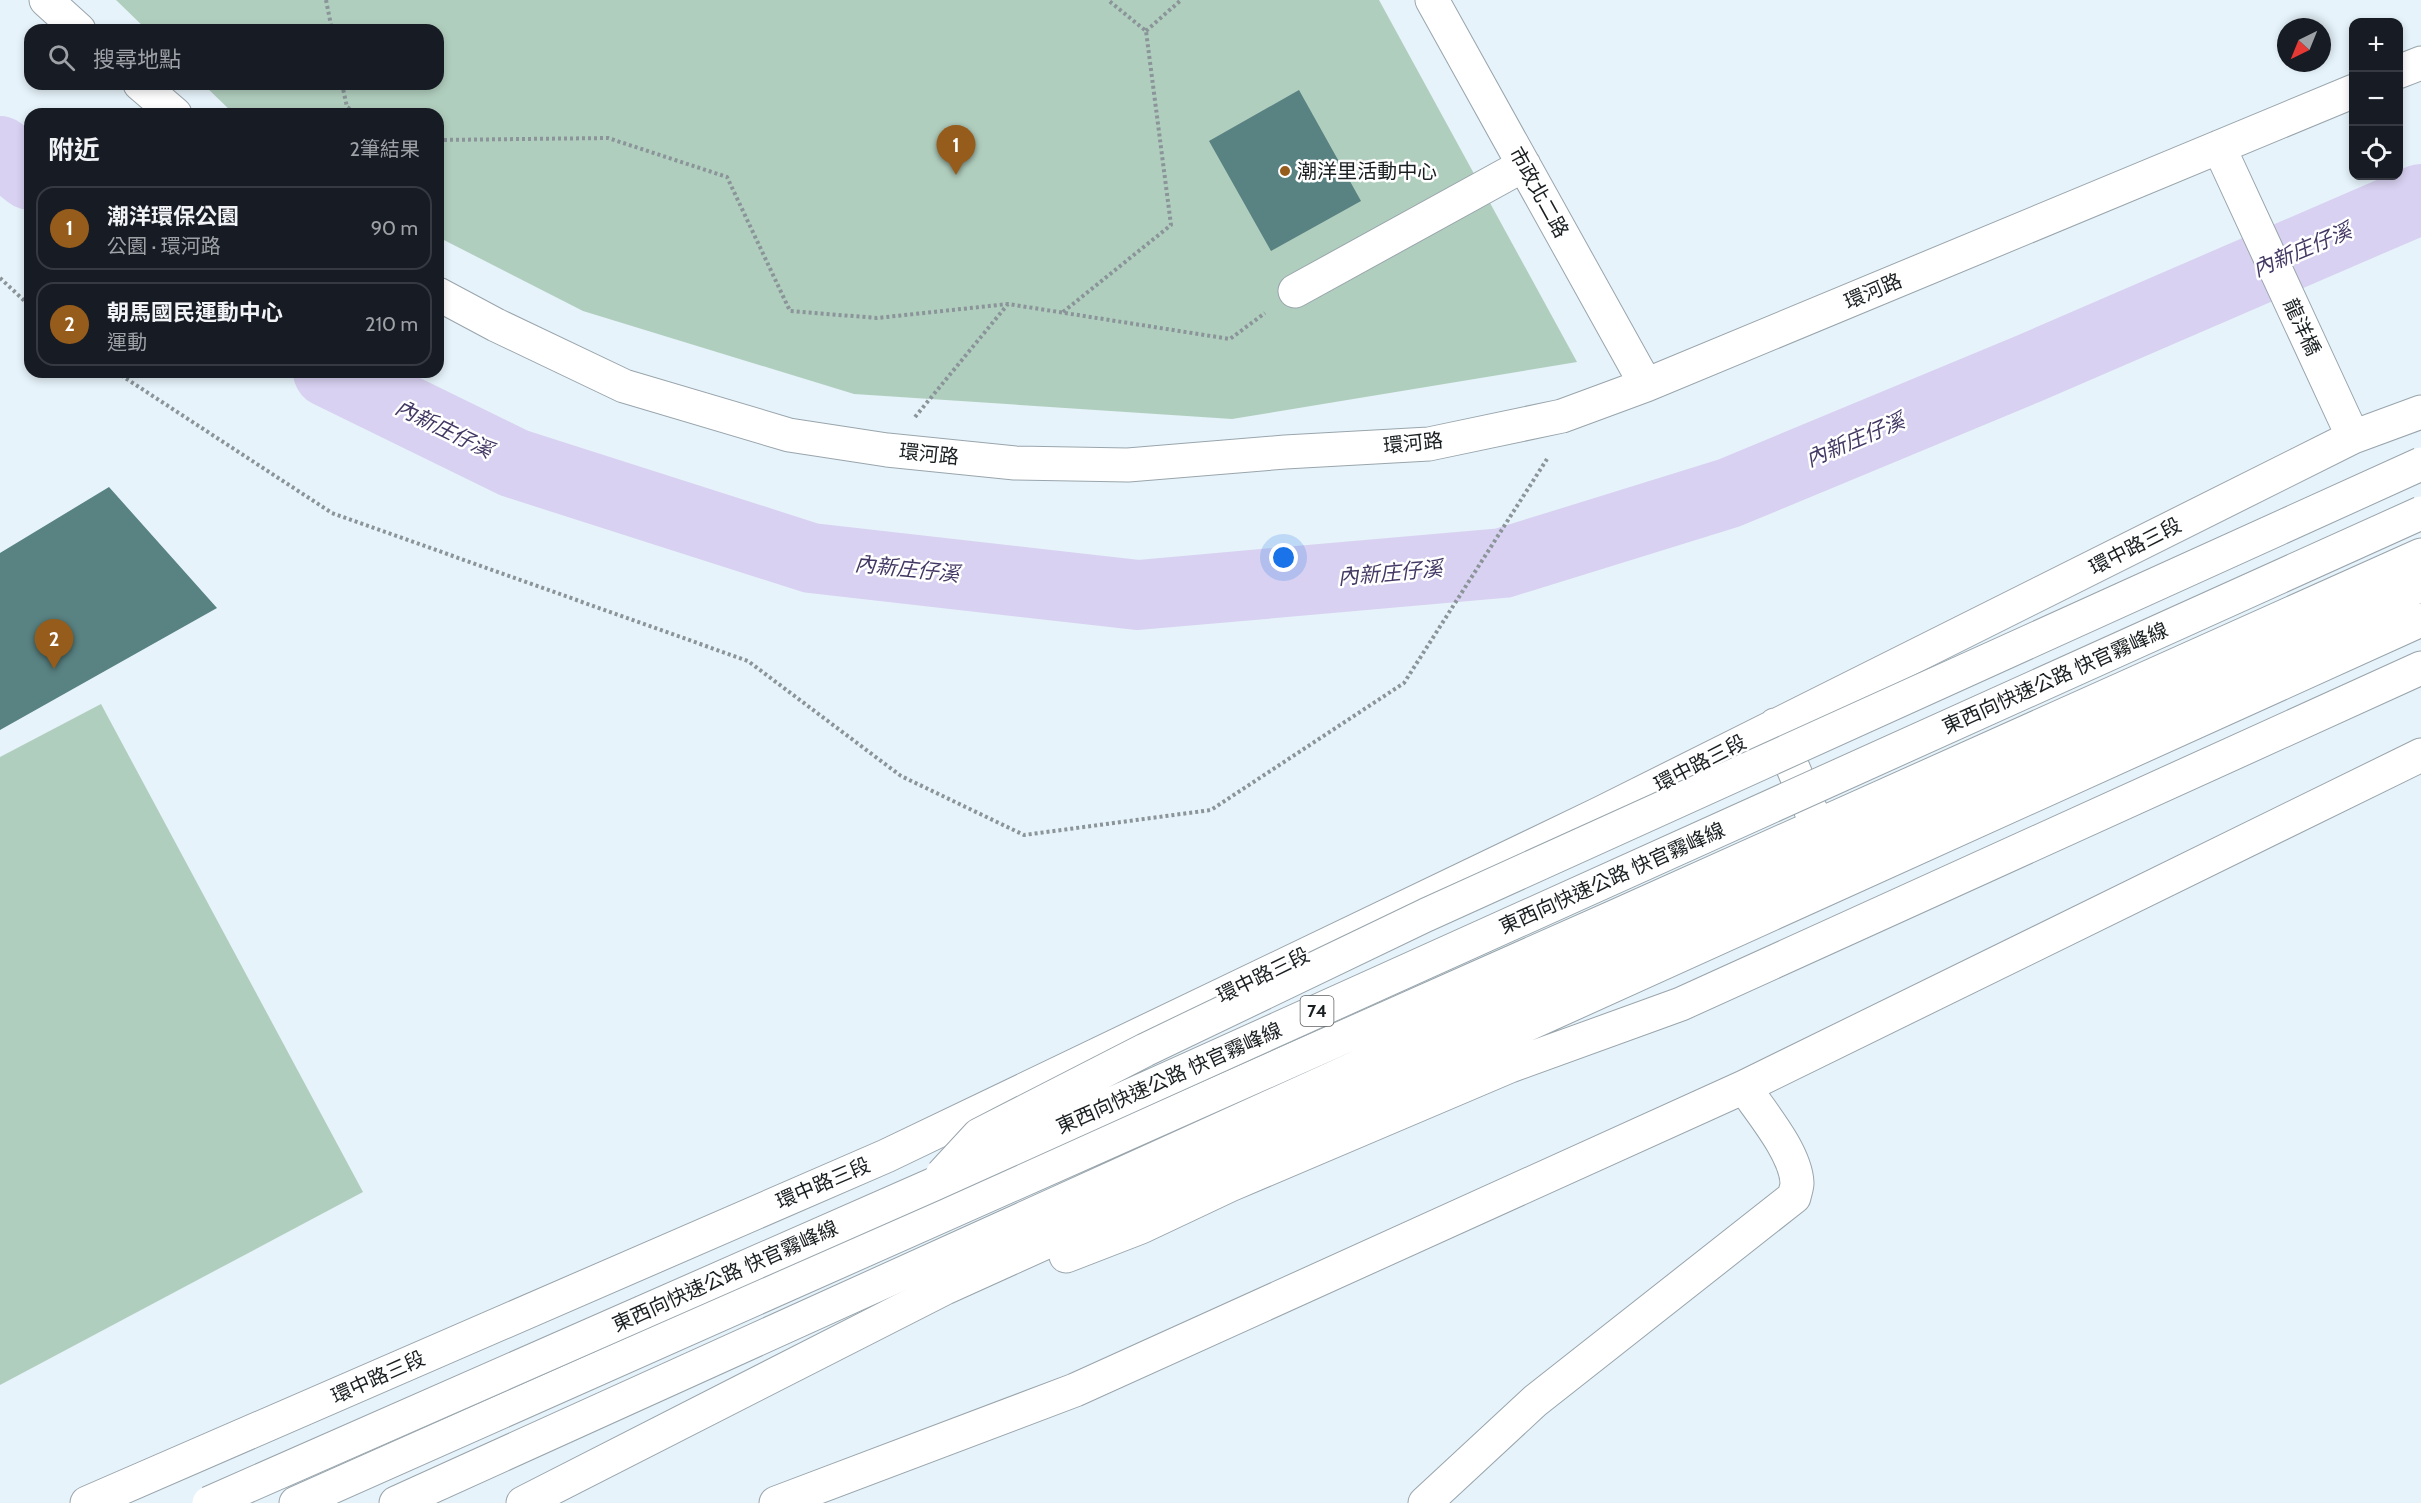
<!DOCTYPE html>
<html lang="zh-TW">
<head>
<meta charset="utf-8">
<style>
  :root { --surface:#171b24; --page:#242831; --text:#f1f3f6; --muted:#9ea1a6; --line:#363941; --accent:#965c1b }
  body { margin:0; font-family:Cabin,"Noto Sans TC",sans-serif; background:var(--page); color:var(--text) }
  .controls { position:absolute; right:18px; top:18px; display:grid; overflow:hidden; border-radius:12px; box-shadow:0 3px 9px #0003 }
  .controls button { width:54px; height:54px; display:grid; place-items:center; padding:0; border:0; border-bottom:2px solid var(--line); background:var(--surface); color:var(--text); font:30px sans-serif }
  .compass { position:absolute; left:2277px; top:18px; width:54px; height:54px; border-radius:50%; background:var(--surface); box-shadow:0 3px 9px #0003; rotate:223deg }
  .you { position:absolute; left:1284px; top:558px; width:21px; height:21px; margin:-15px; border:4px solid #fff; border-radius:50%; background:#1a73e8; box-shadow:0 0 0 9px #1a73e833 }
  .badge { display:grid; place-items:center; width:39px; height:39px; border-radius:50%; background:var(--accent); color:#fff; font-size:20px; font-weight:700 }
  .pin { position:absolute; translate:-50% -50px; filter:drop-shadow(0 2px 3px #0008) }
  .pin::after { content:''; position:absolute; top:32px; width:21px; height:18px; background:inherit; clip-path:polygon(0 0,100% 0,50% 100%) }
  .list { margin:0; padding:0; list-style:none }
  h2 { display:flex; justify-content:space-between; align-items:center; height:78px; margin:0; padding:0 24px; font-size:26px }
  h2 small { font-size:20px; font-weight:400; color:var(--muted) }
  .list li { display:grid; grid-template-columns:39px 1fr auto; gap:18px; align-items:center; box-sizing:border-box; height:84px; margin:0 12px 12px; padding:0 12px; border:2px solid var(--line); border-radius:18px }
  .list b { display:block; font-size:22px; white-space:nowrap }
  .list p { margin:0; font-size:20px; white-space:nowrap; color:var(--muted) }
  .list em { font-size:20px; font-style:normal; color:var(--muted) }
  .icon { flex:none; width:33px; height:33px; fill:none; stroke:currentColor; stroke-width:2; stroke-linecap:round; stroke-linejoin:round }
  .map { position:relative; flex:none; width:2421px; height:1503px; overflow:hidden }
  .search { position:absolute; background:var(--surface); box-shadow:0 3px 9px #0003; left:24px; top:24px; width:420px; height:66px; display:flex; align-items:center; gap:15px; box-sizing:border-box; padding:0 21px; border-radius:18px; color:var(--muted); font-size:22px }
  .panel { position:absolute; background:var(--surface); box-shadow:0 3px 9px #0003; left:24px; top:108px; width:420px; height:270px; border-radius:18px }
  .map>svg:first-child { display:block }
  .green { fill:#b0cebe }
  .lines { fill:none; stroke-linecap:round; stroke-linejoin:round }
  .river { stroke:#d8d1f1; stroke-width:70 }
  .building { fill:#598282 }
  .minor-casing { stroke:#99a5ac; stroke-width:35 }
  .highway-casing { stroke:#99a5ac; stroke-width:35 }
  .path { stroke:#8a9499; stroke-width:4; stroke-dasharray:3 3; stroke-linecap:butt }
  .minor { stroke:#fff; stroke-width:33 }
  .highway { stroke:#fff; stroke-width:33 }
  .highway-bridge-casing { stroke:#99a5ac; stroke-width:35; stroke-linecap:butt }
  .highway-bridge { stroke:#fff; stroke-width:33 }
  .poi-dot { fill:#965c1b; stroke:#fff; stroke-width:2 }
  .labels { text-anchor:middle; stroke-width:5; stroke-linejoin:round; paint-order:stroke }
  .shield { fill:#fff; stroke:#5f6264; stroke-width:1.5 }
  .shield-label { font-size:18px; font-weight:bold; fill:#1a1f21 }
  .poi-label { font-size:20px; fill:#1a1f21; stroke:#fff; text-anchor:start }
  .street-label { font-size:20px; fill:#1a1f21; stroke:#fff }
  .water-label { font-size:21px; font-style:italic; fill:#433763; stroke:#fff }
</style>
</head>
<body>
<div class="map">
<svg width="2421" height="1503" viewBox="0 0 2421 1503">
  <rect width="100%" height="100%" fill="#e6f3fa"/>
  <!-- green -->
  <path class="green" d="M 116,0 L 1379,0 L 1577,362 L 1232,419 L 854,394 L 583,311 L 438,237 L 438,114 L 234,114 L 203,84 L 438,84 L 438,30 L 147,30 Z
    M 101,704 L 363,1192 L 0,1385 L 0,757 Z"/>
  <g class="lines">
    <!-- river -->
    <path class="river" d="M 0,151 L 30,175
      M 328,372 L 514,463 L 811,558 L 1138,595 L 1503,563 L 1729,493 L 2030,368 L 2421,199"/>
  </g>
  <!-- building -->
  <path class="building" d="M 1299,90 L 1361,201 L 1271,251 L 1209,141 Z
    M 109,487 L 217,608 L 0,730 L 0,553 Z"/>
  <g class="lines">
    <defs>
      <path id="minor" d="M 46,0 L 79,30
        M 1432,0 L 1646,385
        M 2398,72 L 2421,63
        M 140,84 L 175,114
        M 2219,147 L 2353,437
        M 1295,291 L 1524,165
        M 438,294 L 496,325 L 624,386 L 789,435 L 887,450 L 1015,463 L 1128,465 L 1285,452 L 1429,444 L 1562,416 L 1646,385 L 2354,91
        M 1775,725 L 1814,818
        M 87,1503 L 886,1156 L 1601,813 L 2353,437 L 2421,412
        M 296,1503 L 1616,916 L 2421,555
        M 396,1503 L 2421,585
        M 776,1503 L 1075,1390 L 1744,1087 L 2421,755
        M 1425,1503 L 1535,1401 L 1794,1197 C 1795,1192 1797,1187 1797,1183 C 1796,1153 1761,1112 1744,1087"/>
      <path id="highway" d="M 1066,1256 L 1141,1227 L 1230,1185 L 1510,1066 L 1681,1004 L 2421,668
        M 523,1503 L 945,1288 L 2421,620"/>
    </defs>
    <!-- minor casing -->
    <use href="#minor" class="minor-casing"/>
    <!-- highway casing -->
    <use href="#highway" class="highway-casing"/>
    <!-- path -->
    <path class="path" d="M 326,0 L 332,30
      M 1146,31 L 1181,0
      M 342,84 L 347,107 L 358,114
      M 438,140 L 608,138 L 727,177 L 790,311 L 877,318 L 1008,304
      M 0,278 L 30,306
      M 1063,312 L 1171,225 L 1146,31 L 1108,0
      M 116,372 L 332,513 L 748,661 L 901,776 L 1024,835 L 1211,810 L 1404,683 L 1547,459
      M 915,417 L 1008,304 L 1230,339 L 1265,313"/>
    <!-- minor -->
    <use href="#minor" class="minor"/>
    <!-- highway -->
    <use href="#highway" class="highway"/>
    <defs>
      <path id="highway-bridge" d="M 942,1175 L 979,1135 L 1145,1050 L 1426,915 L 2421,464
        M 209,1503 L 932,1185 L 2421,513"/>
    </defs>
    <!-- highway-bridge casing -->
    <use href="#highway-bridge" class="highway-bridge-casing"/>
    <!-- highway-bridge -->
    <use href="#highway-bridge" class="highway-bridge"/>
  </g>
  <!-- markers -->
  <circle class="poi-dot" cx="1285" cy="171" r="6"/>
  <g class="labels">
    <!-- shield labels -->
    <rect class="shield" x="1300.5" y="996" width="33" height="30" rx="4.5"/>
    <g class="shield-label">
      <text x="1317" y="1017">74</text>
    </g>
    <!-- poi labels -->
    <g class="poi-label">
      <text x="1297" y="178">潮洋里活動中心</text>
    </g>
    <!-- street labels -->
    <g class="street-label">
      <text transform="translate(1539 192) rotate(61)" y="7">市政北二路</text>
      <text transform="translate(1873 291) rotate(-23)" y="7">環河路</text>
      <text transform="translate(2302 327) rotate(65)" y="7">龍洋橋</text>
      <text transform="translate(1413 443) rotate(-6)" y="7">環河路</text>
      <text transform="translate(929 454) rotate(6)" y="7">環河路</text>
      <text transform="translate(2135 546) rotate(-27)" y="7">環中路三段</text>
      <text transform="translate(2055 678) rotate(-24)" y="7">東西向快速公路 快官霧峰線</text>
      <text transform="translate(1700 763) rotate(-27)" y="7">環中路三段</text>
      <text transform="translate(1612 878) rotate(-24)" y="7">東西向快速公路 快官霧峰線</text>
      <text transform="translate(1263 975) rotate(-26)" y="7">環中路三段</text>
      <text transform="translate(1169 1078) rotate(-24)" y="7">東西向快速公路 快官霧峰線</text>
      <text transform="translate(823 1183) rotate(-23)" y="7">環中路三段</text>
      <text transform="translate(725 1276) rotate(-24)" y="7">東西向快速公路 快官霧峰線</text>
      <text transform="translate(378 1377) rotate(-24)" y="7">環中路三段</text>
    </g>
    <!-- water labels -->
    <g class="water-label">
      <text transform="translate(2302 250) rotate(-23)" y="7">內新庄仔溪</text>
      <text transform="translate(444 429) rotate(26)" y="7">內新庄仔溪</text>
      <text transform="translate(1855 440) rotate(-23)" y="7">內新庄仔溪</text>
      <text transform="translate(907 569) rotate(6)" y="7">內新庄仔溪</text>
      <text transform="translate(1390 573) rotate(-5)" y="7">內新庄仔溪</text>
    </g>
  </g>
</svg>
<div class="controls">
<button>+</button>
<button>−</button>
<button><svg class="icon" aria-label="locate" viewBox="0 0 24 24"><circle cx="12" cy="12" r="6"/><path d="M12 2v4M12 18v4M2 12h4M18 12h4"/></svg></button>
</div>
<svg class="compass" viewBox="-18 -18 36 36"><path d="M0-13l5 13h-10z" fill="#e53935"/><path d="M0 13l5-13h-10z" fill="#9ea1a6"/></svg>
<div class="you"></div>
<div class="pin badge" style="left:956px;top:175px">1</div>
<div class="pin badge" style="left:54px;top:669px">2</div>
<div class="search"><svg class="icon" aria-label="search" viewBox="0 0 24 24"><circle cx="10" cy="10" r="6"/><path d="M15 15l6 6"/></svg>搜尋地點</div>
<section class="panel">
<h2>附近<small>2筆結果</small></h2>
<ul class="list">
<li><span class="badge">1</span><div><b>潮洋環保公園</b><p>公園 · 環河路</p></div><em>90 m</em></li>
<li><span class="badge">2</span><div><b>朝馬國民運動中心</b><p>運動</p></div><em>210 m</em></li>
</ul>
</section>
</div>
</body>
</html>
